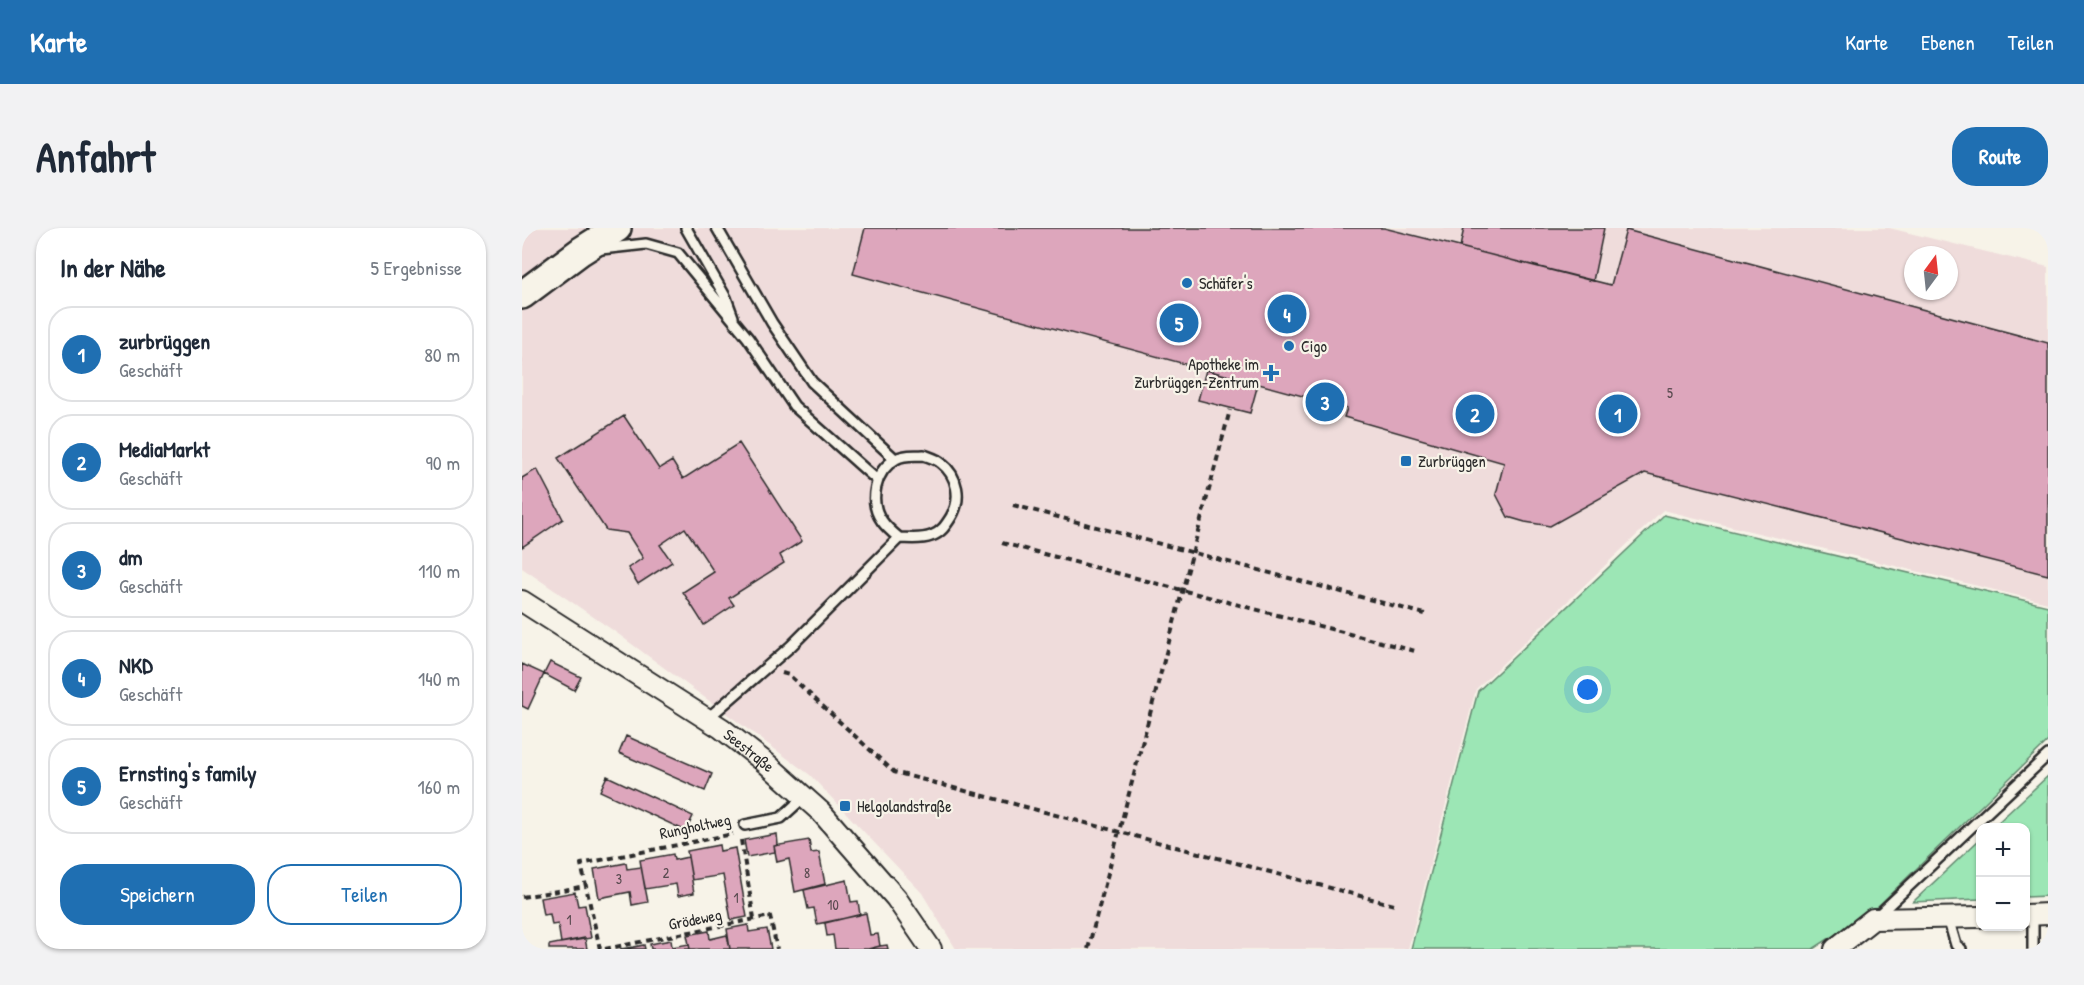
<!DOCTYPE html>
<html lang="de">
<head>
<meta charset="utf-8">
<style>
  :root { --surface:#fff; --page:#f2f2f3; --text:#1f2937; --muted:#747a83; --line:#e0e1e3; --accent:#1f6fb2 }
  body { margin:0; font-family:"Patrick Hand",sans-serif; background:var(--page); color:var(--text) }
  .controls { position:absolute; right:18px; bottom:18px; display:grid; overflow:hidden; border-radius:12px; box-shadow:0 2px 4px #0004 }
  .controls button { width:54px; height:54px; display:grid; place-items:center; padding:0; border:0; border-bottom:2px solid var(--line); background:var(--surface); color:var(--text); font:30px sans-serif }
  .compass { position:absolute; left:1382px; top:18px; width:54px; height:54px; border-radius:50%; background:var(--surface); box-shadow:0 2px 4px #0004; rotate:15deg }
  .you { position:absolute; left:1066px; top:462px; width:21px; height:21px; margin:-15px; border:4px solid #fff; border-radius:50%; background:#1a73e8; box-shadow:0 0 0 9px #1a73e833 }
  .badge { display:grid; place-items:center; width:39px; height:39px; border-radius:50%; background:var(--accent); color:#fff; font-size:20px; font-weight:700 }
  .pin { position:absolute; translate:-50% -50%; border:3px solid #fff; box-shadow:0 2px 6px #0006 }
  .list { margin:0; padding:0; list-style:none }
  h2 { display:flex; justify-content:space-between; align-items:center; height:78px; margin:0; padding:0 24px; font-size:26px }
  h2 small { font-size:20px; font-weight:400; color:var(--muted) }
  .list li { display:grid; grid-template-columns:39px 1fr auto; gap:18px; align-items:center; box-sizing:border-box; height:96px; margin:0 12px 12px; padding:0 12px; border:2px solid var(--line); border-radius:24px }
  .list b { display:block; font-size:22px; white-space:nowrap }
  .list p { margin:0; font-size:20px; white-space:nowrap; color:var(--muted) }
  .list em { font-size:20px; font-style:normal; color:var(--muted) }
  .actions { display:flex; gap:12px; padding:18px 24px }
  .actions a { flex:1; padding:14px 0; border:2px solid var(--accent); border-radius:24px; text-align:center; font-size:21px; color:var(--accent) }
  .actions .main { background:var(--accent); color:#fff }
  .map { position:relative; flex:none; width:1526px; height:721px; overflow:hidden; border-radius:24px }
  header { display:flex; align-items:center; gap:36px; box-sizing:border-box; height:84px; padding:0 30px; background:var(--accent); color:#fff }
  header strong { font-size:28px }
  nav { display:flex; gap:33px; margin-inline-start:auto; font-size:21px }
  .intro { display:flex; align-items:center; justify-content:space-between; box-sizing:border-box; height:144px; padding:0 36px }
  h1 { margin:0; font-size:42px }
  .button { padding:15px 27px; border-radius:24px; background:var(--accent); color:#fff; font-size:21px; font-weight:700 }
  main { display:flex; gap:36px; padding:0 36px }
  aside { flex:1; background:var(--surface); border-radius:24px; box-shadow:0 2px 4px #0004 }
  .map>svg:first-child { display:block }
  .built { fill:#efdcdb; fill-rule:evenodd }
  .green { fill:#9ce6b5; stroke:#648870; stroke-width:1.5 }
  .building { fill:#dda6bc; stroke:#2b2b2b; stroke-width:1.5 }
  .lines { fill:none; stroke-linecap:round; stroke-linejoin:round }
  .service-casing { stroke:#2b2b2b; stroke-width:14 }
  .minor-casing { stroke:#2b2b2b; stroke-width:24 }
  .secondary-casing { stroke:#2b2b2b; stroke-width:32 }
  .path { stroke:#2b2b2b; stroke-width:4; stroke-dasharray:6 4.5; stroke-linecap:butt }
  .service { stroke:#f7f3e8; stroke-width:9 }
  .minor { stroke:#f7f3e8; stroke-width:20 }
  .secondary { stroke:#f7f3e8; stroke-width:27 }
  .poi-dot { fill:#1f6fb2; stroke:#f7f3e8; stroke-width:2 }
  .labels { text-anchor:middle; stroke-width:4.5; stroke-linejoin:round; paint-order:stroke }
  .number-label { font-size:14px; fill:#584a4f }
  .poi-label { font-size:16px; fill:#2b2b2b; stroke:#f7f3e8; text-anchor:start }
  .street-label { font-size:16px; fill:#2b2b2b; stroke:#f7f3e8 }
</style>
</head>
<body>
<header>
<strong>Karte</strong>
<nav><a>Karte</a><a>Ebenen</a><a>Teilen</a></nav>
</header>
<div class="intro"><h1>Anfahrt</h1><a class="button">Route</a></div>
<main>
<aside>
<h2>In der Nähe<small>5 Ergebnisse</small></h2>
<ul class="list">
<li><span class="badge">1</span><div><b>zurbrüggen</b><p>Geschäft</p></div><em>80 m</em></li>
<li><span class="badge">2</span><div><b>MediaMarkt</b><p>Geschäft</p></div><em>90 m</em></li>
<li><span class="badge">3</span><div><b>dm</b><p>Geschäft</p></div><em>110 m</em></li>
<li><span class="badge">4</span><div><b>NKD</b><p>Geschäft</p></div><em>140 m</em></li>
<li><span class="badge">5</span><div><b>Ernsting's family</b><p>Geschäft</p></div><em>160 m</em></li>
</ul>
<div class="actions"><a class="main">Speichern</a><a>Teilen</a></div>
</aside>
<div class="map">
<svg width="1526" height="721" viewBox="0 0 1526 721">
  <rect width="100%" height="100%" fill="#f7f3e8"/>
  <filter id="ink" filterUnits="userSpaceOnUse"><feTurbulence type="fractalNoise" baseFrequency=".0167" numOctaves="2"/><feDisplacementMap in="SourceGraphic" scale="12" xChannelSelector="R" yChannelSelector="G"/><feConvolveMatrix kernelMatrix="1 2 1 2 8 2 1 2 1" color-interpolation-filters="sRGB"/></filter>
  <g filter="url(#ink)">
    <!-- built -->
    <path class="built" d="M 0,0 L 1367,0 L 1526,39 L 1526,375 L 1141,282 L 954,461 L 886,721 L 434,721 L 400,665 L 288,547 L 92,403 L 0,340 ZM 1391,27 L 1427,27 L 1427,63 L 1391,63 Z"/>
    <!-- green -->
    <path class="green" d="M 1142,287 L 1526,378 L 1526,513 L 1354,680 L 1291,721 L 889,721 L 956,463 Z
      M 1526,548 L 1526,668 L 1504,669 L 1504,600 L 1471,599 Z
      M 1458,611 L 1458,671 L 1391,674 Z"/>
    <!-- building -->
    <path class="building" d="M 343,0 L 862,0 L 1089,57 L 1104,2 L 1526,115 L 1526,347 L 1123,245 L 1028,298 L 1003,294 L 986,289 L 974,266 L 982,235 L 822,189 L 825,180 L 331,46 Z
      M 942,0 L 1082,0 L 1071,53 L 938,19 Z
      M 684,142 L 736,156 L 728,185 L 676,172 Z
      M 102,188 L 137,241 L 150,233 L 161,251 L 217,215 L 280,313 L 258,327 L 262,335 L 207,370 L 212,377 L 182,397 L 161,364 L 192,344 L 163,300 L 138,317 L 150,334 L 116,356 L 106,340 L 121,330 L 105,305 L 84,302 L 36,230 Z
      M 15,241 L 41,291 L 0,319 L 0,250 Z
      M 28,434 L 59,449 L 52,462 L 22,446 Z
      M 0,436 L 22,446 L 6,481 L 0,478 Z
      M 104,508 L 190,546 L 183,563 L 97,525 Z
      M 85,548 L 171,588 L 164,603 L 78,563 Z
      M 255,606 L 256,617 L 252,618 L 253,624 L 225,629 L 222,612 Z
      M 287,612 L 289,625 L 297,624 L 303,656 L 273,664 L 267,631 L 255,634 L 252,618 Z
      M 197,617 L 198,623 L 213,620 L 225,689 L 209,692 L 201,647 L 170,652 L 165,623 Z
      M 151,626 L 152,632 L 166,629 L 172,665 L 156,668 L 154,656 L 123,661 L 118,632 Z
      M 104,635 L 105,641 L 119,639 L 126,674 L 110,677 L 108,664 L 77,670 L 72,641 Z
      M 325,652 L 329,674 L 336,673 L 338,687 L 295,696 L 292,680 L 286,681 L 282,662 Z
      M 53,664 L 56,678 L 63,677 L 69,710 L 39,715 L 36,696 L 30,697 L 28,686 L 21,687 L 18,670 Z
      M 344,685 L 348,707 L 356,706 L 358,718 L 346,721 L 313,721 L 311,707 L 305,708 L 303,695 Z
      M 226,697 L 227,704 L 245,701 L 249,721 L 208,721 L 205,701 Z
      M 187,703 L 188,711 L 205,707 L 208,721 L 168,721 L 165,707 Z
      M 63,710 L 65,721 L 27,721 L 27,717 Z
      M 149,712 L 150,719 L 167,716 L 168,721 L 129,721 L 128,716 Z
      M 122,717 L 123,721 L 98,721 L 112,719 Z
      M 365,717 L 366,721 L 346,721 L 358,718 Z"/>
    <g class="lines">
      <defs>
        <path id="service" d="M 164,0 L 204,70 L 211,89
          M 195,0 L 250,95 L 290,154 L 373,231
          M 79,21 L 124,16 L 156,25 L 226,110 L 272,178 L 355,252
          M 402,227 C 407,229 415,231 419,235 C 436,248 440,271 429,289 C 424,297 419,305 409,308 C 399,312 387,310 377,310 C 371,305 364,299 360,293 C 346,274 353,242 374,231 C 382,226 393,228 402,227 Z
          M 185,491 L 269,418 L 377,310
          M 223,597 L 259,590 L 282,569
          M 1511,687 L 1511,721
          M 1353,690 L 1526,527
          M 1426,690 L 1434,717 L 1439,721"/>
        <g id="minor">
          <path id="s1" d="M 0,373 L 199,500 L 244,535 L 299,584 L 374,670 L 409,721"/>
          <path d="M 1504,687 L 1526,686"/>
          <path d="M 1313,721 L 1351,691 L 1458,689"/>
        </g>
        <path id="secondary" d="M 0,67 L 59,23 L 95,0"/>
      </defs>
      <!-- service casing -->
      <use href="#service" class="service-casing"/>
      <!-- minor casing -->
      <use href="#minor" class="minor-casing"/>
      <!-- secondary casing -->
      <use href="#secondary" class="secondary-casing"/>
      <!-- path -->
      <path class="path" d="M 491,277 L 903,386
        M 480,315 L 893,423
        M 260,445 L 267,447 L 372,544 L 876,678
        M 219,612 L 232,691
        M 0,669 L 64,658
        M 78,721 L 59,636 L 211,606
        M 83,721 L 248,688 L 255,721
        M 566,721 L 708,182"/>
      <!-- service -->
      <use href="#service" class="service"/>
      <!-- minor -->
      <use href="#minor" class="minor"/>
      <!-- secondary -->
      <use href="#secondary" class="secondary"/>
    </g>
  </g>
  <!-- markers -->
  <g class="poi-dot">
    <circle cx="665" cy="55" r="6"/>
    <circle cx="767" cy="118" r="6"/>
    <path d="M746 136h6v6h6v6h-6v6h-6v-6h-6v-6h6z"/>
    <rect x="878" y="227" width="12" height="12" rx="3"/>
    <rect x="317" y="572" width="12" height="12" rx="3"/>
  </g>
  <g class="labels">
    <!-- number labels -->
    <g class="number-label">
      <text x="1148" y="170">5</text>
      <text x="144" y="650">2</text>
      <text x="285" y="650">8</text>
      <text x="97" y="656">3</text>
      <text x="214" y="675">1</text>
      <text x="311" y="682">10</text>
      <text x="47" y="697">1</text>
    </g>
    <!-- poi labels -->
    <g class="poi-label">
      <text x="677" y="61">Schäfer's</text>
      <text x="779" y="124">Cigo</text>
      <text x="737" y="142" text-anchor="end">Apotheke im<tspan x="737" dy="18">Zurbrüggen-Zentrum</tspan></text>
      <text x="896" y="239">Zurbrüggen</text>
      <text x="335" y="584">Helgolandstraße</text>
    </g>
    <!-- street labels -->
    <g class="street-label">
      <text dy="6" stroke="none"><textPath href="#s1" startOffset="272">Seestraße</textPath></text>
      <text transform="translate(173 598) rotate(-12)" y="6">Rungholtweg</text>
      <text transform="translate(173 691) rotate(-11)" y="6">Grödeweg</text>
    </g>
  </g>
</svg>
<div class="controls">
<button>+</button>
<button>−</button>
</div>
<svg class="compass" viewBox="-18 -18 36 36"><path d="M0-13l5 13h-10z" fill="#e53935"/><path d="M0 13l5-13h-10z" fill="#747a83"/></svg>
<div class="you"></div>
<div class="pin badge" style="left:1096px;top:186px">1</div>
<div class="pin badge" style="left:953px;top:186px">2</div>
<div class="pin badge" style="left:803px;top:174px">3</div>
<div class="pin badge" style="left:765px;top:86px">4</div>
<div class="pin badge" style="left:657px;top:95px">5</div>
</div>
</main>
</body>
</html>
